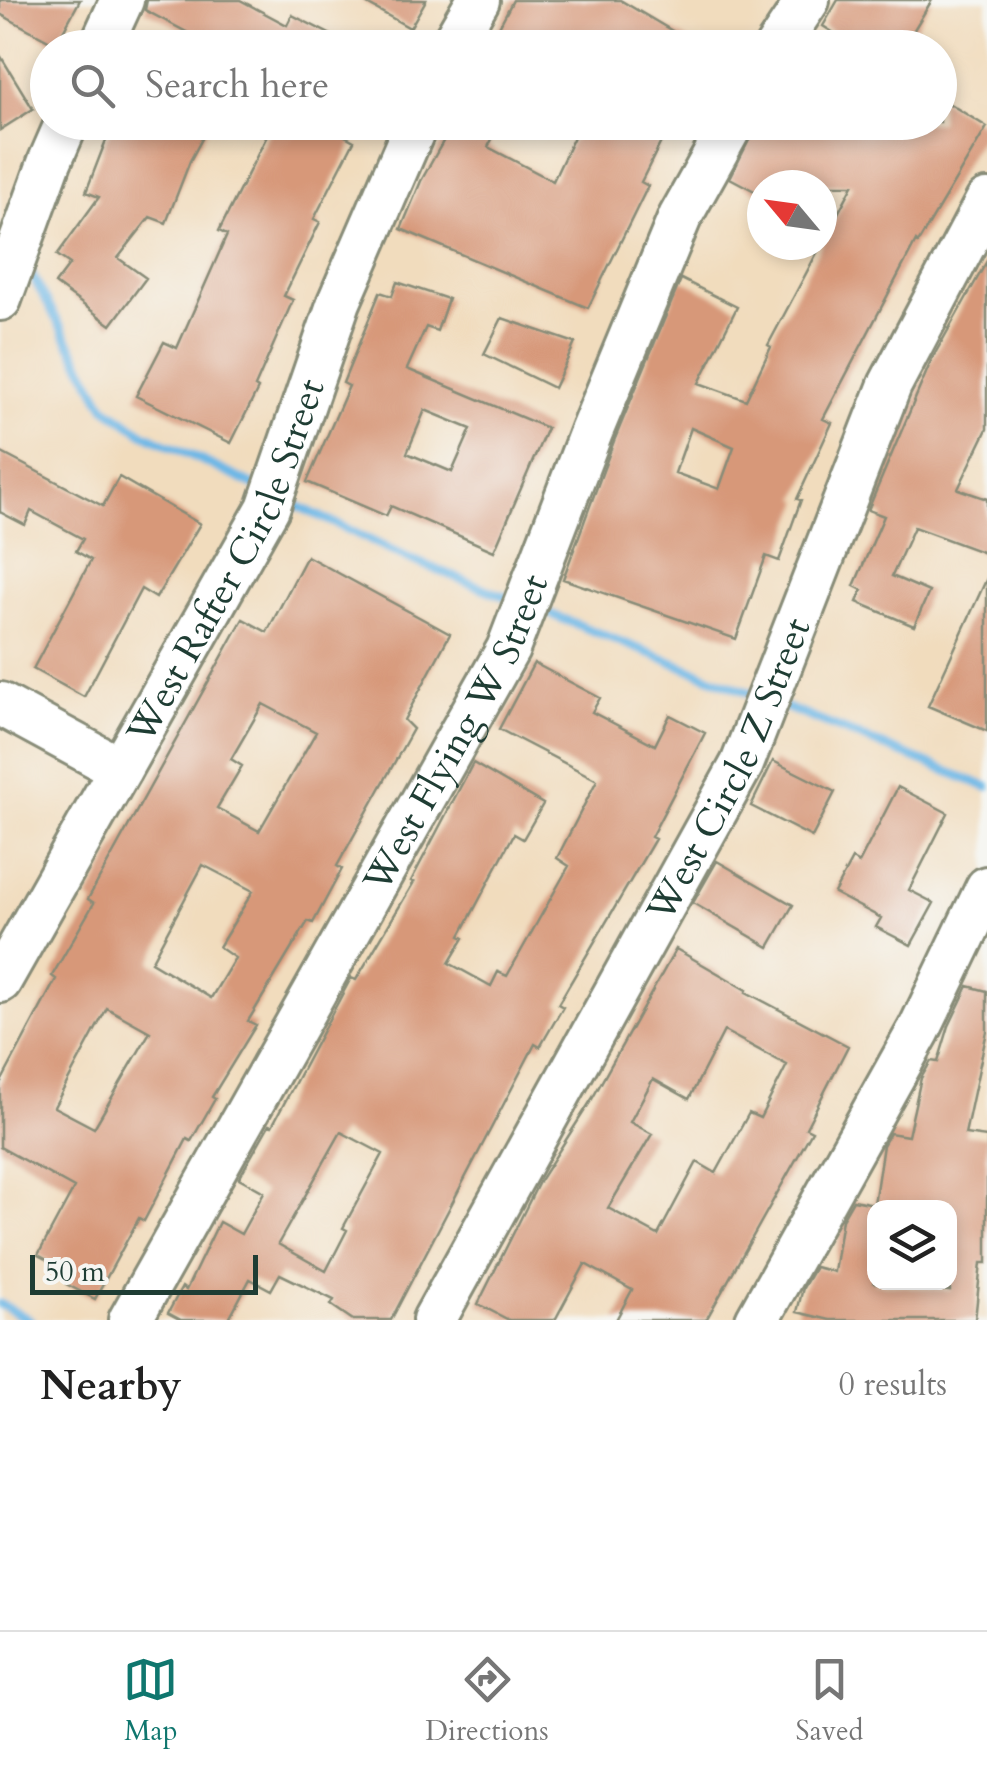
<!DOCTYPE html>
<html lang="en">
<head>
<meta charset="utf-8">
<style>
  :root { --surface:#fff; --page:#f2f2f2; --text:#222; --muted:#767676; --line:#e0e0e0; --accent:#0f766e }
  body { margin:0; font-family:Cardo,serif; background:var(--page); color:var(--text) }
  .controls { position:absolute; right:30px; bottom:30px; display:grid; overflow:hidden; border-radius:20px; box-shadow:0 5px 15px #0003 }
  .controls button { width:90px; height:90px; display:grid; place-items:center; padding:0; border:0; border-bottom:2px solid var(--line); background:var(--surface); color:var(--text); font:50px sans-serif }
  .compass { position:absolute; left:747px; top:170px; width:90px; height:90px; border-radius:50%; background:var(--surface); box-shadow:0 5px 15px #0003; rotate:299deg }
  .scale { position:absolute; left:30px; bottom:25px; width:228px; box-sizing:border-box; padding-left:10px; border:5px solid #1f3d34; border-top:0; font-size:28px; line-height:35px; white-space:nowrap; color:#1f3d34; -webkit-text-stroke:8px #f6f6f2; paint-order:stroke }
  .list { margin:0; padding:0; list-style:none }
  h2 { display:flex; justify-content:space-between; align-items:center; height:130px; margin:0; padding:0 40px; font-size:42px }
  h2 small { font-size:32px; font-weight:400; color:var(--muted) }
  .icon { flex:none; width:55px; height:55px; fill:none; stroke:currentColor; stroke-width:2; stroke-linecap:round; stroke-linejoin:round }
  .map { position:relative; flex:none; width:987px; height:1320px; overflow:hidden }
  .search { position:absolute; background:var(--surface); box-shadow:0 5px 15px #0003; left:30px; right:30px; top:30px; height:110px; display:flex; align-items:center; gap:25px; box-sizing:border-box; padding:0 35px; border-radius:55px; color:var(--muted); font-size:38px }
  .sheet { height:310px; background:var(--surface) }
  nav { display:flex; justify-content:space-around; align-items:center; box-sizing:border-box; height:140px; border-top:2px solid var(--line); background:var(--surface); font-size:28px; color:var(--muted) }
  nav a { display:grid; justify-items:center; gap:5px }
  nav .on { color:var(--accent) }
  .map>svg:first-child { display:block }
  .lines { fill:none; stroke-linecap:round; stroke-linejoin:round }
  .stream { stroke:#6db7e6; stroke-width:9 }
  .building { fill:#d79879; fill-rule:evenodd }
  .minor-casing { stroke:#888c78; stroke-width:48 }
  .minor { stroke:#fff; stroke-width:42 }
  .labels { text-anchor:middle; stroke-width:8; stroke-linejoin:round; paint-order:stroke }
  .street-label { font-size:38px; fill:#1f3d34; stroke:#f6f6f2 }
</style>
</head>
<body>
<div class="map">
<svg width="987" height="1320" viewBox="0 0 987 1320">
  <rect width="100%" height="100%" fill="#f6f6f2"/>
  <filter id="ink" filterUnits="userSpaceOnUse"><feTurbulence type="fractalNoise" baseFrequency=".01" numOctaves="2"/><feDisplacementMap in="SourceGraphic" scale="20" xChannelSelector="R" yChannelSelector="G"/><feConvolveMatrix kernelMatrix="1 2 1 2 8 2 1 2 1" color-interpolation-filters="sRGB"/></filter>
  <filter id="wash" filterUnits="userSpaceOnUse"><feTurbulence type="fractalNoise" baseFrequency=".0048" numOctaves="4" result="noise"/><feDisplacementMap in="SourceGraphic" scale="40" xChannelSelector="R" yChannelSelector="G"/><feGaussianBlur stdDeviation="2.25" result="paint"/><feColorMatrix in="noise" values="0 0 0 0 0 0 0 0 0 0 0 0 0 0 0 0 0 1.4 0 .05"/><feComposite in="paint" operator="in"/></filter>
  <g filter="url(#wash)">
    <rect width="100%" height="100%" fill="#f1dcbd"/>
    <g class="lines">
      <!-- stream -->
      <path class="stream" d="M 28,268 L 105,407 L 143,433 L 264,490
        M 283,499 L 412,560 L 516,601
        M 535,608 L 758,696
        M 777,704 L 987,787
        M 0,1304 L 30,1320"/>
    </g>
    <g id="blocks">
      <!-- building -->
      <path class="building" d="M 0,0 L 80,0 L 56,44 L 0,14 Z
        M 147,0 L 240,0 L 287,25 L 292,15 L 357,48 L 276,48 L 252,34 L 244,48 L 217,48 L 145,10 Z
        M 360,0 L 426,0 L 410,28 Z
        M 513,0 L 620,0 L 701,48 L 488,48 Z
        M 838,0 L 932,0 L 903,48 L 858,48 L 823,26 Z
        M 0,55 L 33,109 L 0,130 Z
        M 940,98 L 987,127 L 918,243 L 916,241 L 823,419 L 832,423 L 797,499 L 801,500 L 779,561 L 766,556 L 736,639 L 563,579 L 614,441 L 681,279 L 737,307 L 699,383 L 746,400 L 771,347 L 768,345 L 853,185 L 762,185 L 762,195 L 730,178 L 758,122 L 940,122 ZM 691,428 L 734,447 L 719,489 L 675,473 Z
        M 113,122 L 211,122 L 190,161 L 166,223 L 150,217 L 118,258 L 146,278 L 111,325 L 55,284 L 70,264 L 57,255 L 99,197 L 86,192 Z
        M 274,122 L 319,122 L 354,141 L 314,219 L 320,222 L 284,296 L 293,300 L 255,387 L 258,389 L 231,443 L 136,396 L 164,342 L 177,348 L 227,235 L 219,231 Z
        M 454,122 L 501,122 L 488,147 L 553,181 L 581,122 L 671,122 L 641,182 L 648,186 L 588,308 L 401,229 L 421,181 Z
        M 987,261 L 987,429 L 958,489 L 987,499 L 987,554 L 914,527 L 892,576 L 929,592 L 914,626 L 857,602 L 862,590 L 854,586 L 884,516 L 868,510 L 932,359 Z
        M 397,282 L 448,299 L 437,331 L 426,327 L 407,369 L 547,428 L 494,551 L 391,506 L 386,516 L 307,482 L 349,386 L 343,383 L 380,292 L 392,296 ZM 425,410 L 471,429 L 452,472 L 407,453 Z
        M 502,318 L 575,343 L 554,388 L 484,354 Z
        M 0,452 L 103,506 L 119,477 L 200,524 L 156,598 L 141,589 L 84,697 L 33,669 L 91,560 L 76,551 L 83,539 L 31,511 L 25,525 L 0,512 Z
        M 307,556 L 450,634 L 404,720 L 413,729 L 337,866 L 342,869 L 313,923 L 308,921 L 248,1021 L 256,1025 L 212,1097 L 215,1099 L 191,1141 L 187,1139 L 144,1221 L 139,1218 L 95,1299 L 66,1284 L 72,1273 L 38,1255 L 74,1188 L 0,1147 L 0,1084 L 56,979 L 52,976 L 94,903 L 88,899 L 243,619 L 267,632 ZM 263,704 L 316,732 L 259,831 L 217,808 L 242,766 L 231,759 ZM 203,865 L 253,891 L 219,947 L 235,958 L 211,998 L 151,962 ZM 107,1008 L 150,1032 L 94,1128 L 54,1107 Z
        M 987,578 L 987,731 L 928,706 Z
        M 534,663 L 600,698 L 592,712 L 655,745 L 670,715 L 705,733 L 651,837 L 655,839 L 558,1004 L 563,1007 L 540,1047 L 535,1044 L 391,1320 L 353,1320 L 331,1305 L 334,1300 L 280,1274 L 271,1290 L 250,1279 L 228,1320 L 181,1320 L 168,1313 L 182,1287 L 186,1290 L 219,1222 L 241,1234 L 264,1192 L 239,1178 L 269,1125 L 272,1126 L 351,978 L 356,980 L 414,882 L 411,881 L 473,763 L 543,804 L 523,839 L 514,834 L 460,936 L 464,938 L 449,963 L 491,986 L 498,972 L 507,976 L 569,866 L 557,858 L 597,780 L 499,729 ZM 341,1132 L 383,1154 L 343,1228 L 347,1230 L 326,1271 L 278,1244 Z
        M 773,761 L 835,792 L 812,837 L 751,806 Z
        M 898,787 L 948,813 L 909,890 L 934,903 L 911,945 L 876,927 L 881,918 L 834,893 L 852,859 L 859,863 Z
        M 717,861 L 793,905 L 769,947 L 693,903 Z
        M 676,949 L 747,990 L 746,992 L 848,1046 L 806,1128 L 812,1131 L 706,1320 L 616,1320 L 632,1290 L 585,1264 L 555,1320 L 509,1320 L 478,1304 L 539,1182 L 592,1099 ZM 724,1031 L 787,1065 L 760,1118 L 749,1113 L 716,1173 L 697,1162 L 658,1235 L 608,1208 L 652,1134 L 630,1122 L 653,1079 L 689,1099 Z
        M 968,986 L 987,991 L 987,1031 L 965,1134 L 987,1137 L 987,1263 L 981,1263 L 975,1320 L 830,1320 L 797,1312 L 803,1288 L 815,1267 L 834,1272 L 842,1219 L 853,1200 L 874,1204 L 883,1145 L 890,1133 L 908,1136 L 921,1078 L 931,1061 L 938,1062 L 949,1026 ZM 874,1208 L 950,1208 L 950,1291 L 874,1283 Z"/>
    </g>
  </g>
  <g filter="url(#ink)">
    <use href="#blocks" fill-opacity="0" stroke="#888c78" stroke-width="2.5"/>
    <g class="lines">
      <defs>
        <g id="minor">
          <path d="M 100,48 L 122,0"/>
          <path d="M 450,48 L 478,0"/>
          <path d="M 776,48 L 808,0"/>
          <path d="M 0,299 L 50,161 L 67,122"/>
          <path d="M 0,704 L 120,769"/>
          <path id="s1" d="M 0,981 L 268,508 L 339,302 L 417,122"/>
          <path id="s2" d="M 130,1320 L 508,649 L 591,432 L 680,217 L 733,122"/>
          <path id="s3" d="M 434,1320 L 742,764 L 890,385 L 987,201"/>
          <path d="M 757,1320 L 919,1030 L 987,888"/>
        </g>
      </defs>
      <!-- minor casing -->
      <use href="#minor" class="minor-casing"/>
      <!-- minor -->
      <use href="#minor" class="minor"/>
    </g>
  </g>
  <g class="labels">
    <!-- street labels -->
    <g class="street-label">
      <text dy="13" stroke="none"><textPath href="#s1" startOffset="478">West Rafter Circle Street</textPath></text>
      <text dy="13" stroke="none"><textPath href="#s2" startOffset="672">West Flying W Street</textPath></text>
      <text dy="13" stroke="none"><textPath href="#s3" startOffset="625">West Circle Z Street</textPath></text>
    </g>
  </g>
</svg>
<div class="controls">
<button><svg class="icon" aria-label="layers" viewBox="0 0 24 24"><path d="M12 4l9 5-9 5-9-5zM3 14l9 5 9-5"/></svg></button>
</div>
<svg class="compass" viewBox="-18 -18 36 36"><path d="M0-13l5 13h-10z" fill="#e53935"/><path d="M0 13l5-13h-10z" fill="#767676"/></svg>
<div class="scale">50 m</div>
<div class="search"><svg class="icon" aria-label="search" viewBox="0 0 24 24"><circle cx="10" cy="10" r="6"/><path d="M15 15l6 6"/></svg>Search here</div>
</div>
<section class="sheet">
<h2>Nearby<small>0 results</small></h2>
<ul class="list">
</ul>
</section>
<nav>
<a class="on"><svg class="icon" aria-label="map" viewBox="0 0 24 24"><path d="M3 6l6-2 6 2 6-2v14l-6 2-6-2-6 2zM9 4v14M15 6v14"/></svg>Map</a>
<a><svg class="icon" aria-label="directions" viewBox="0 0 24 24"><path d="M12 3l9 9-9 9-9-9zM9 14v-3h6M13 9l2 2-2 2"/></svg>Directions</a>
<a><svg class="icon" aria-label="saved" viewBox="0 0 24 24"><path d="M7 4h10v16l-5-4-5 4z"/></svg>Saved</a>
</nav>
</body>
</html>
